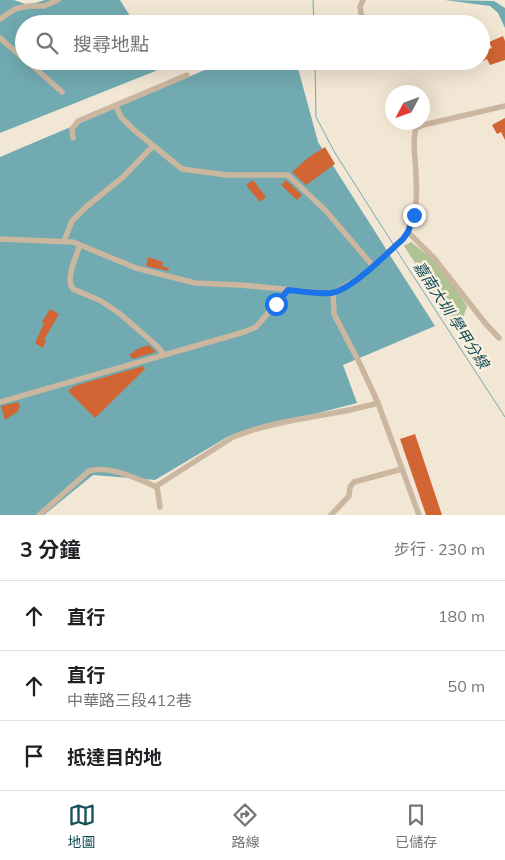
<!DOCTYPE html>
<html lang="zh-TW">
<head>
<meta charset="utf-8">
<style>
  :root { --surface:#fff; --page:#f2f2f2; --text:#202124; --muted:#757577; --line:#e0e0e0; --accent:#164f58 }
  body { margin:0; font-family:Mulish,"Noto Sans TC",sans-serif; background:var(--page); color:var(--text) }
  .compass { position:absolute; left:385px; top:85px; width:45px; height:45px; border-radius:50%; background:var(--surface); box-shadow:0 5px 20px #0002; rotate:229deg }
  .stop { position:absolute; width:15px; height:15px; margin:-11px; border:4px solid #1a73e8; border-radius:50%; background:#fff }
  .stop.end { background:#1a73e8; border-color:#fff; box-shadow:0 1px 5px #0008 }
  .list { margin:0; padding:0; list-style:none }
  h2 { display:flex; justify-content:space-between; align-items:center; height:65px; margin:0; padding:0 20px; font-size:21px }
  h2 small { font-size:16px; font-weight:400; color:var(--muted) }
  .list li { display:grid; grid-template-columns:32px 1fr auto; gap:15px; align-items:center; box-sizing:border-box; height:70px; padding:0 20px; border-top:1px solid var(--line) }
  .list b { display:block; font-size:19px; white-space:nowrap }
  .list p { margin:0; font-size:16px; white-space:nowrap; color:var(--muted) }
  .list em { font-size:16px; font-style:normal; color:var(--muted) }
  .icon { flex:none; width:28px; height:28px; fill:none; stroke:currentColor; stroke-width:2; stroke-linecap:round; stroke-linejoin:round }
  .map { position:relative; flex:none; width:505px; height:515px; overflow:hidden }
  .search { position:absolute; background:var(--surface); box-shadow:0 5px 20px #0002; left:15px; right:15px; top:15px; height:55px; display:flex; align-items:center; gap:12px; box-sizing:border-box; padding:0 18px; border-radius:28px; color:var(--muted); font-size:19px }
  .sheet { height:275px; background:var(--surface) }
  nav { display:flex; justify-content:space-around; align-items:center; box-sizing:border-box; height:70px; border-top:1px solid var(--line); background:var(--surface); font-size:14px; color:var(--muted) }
  nav a { display:grid; justify-items:center; gap:2px }
  nav .on { color:var(--accent) }
  .map>svg:first-child { display:block }
  .green { fill:#afc293 }
  .water { fill:#71aab1 }
  .lines { fill:none; stroke-linecap:round; stroke-linejoin:round }
  .stream { stroke:#71aab1; stroke-width:1 }
  .building { fill:#d16533 }
  .minor { stroke:#cbb69f; stroke-width:5.5 }
  .route { stroke:#1a73e8; stroke-width:6 }
  .labels { text-anchor:middle; stroke-width:5; stroke-linejoin:round; paint-order:stroke }
  .water-label { font-size:15px; font-style:italic; fill:#164f58; stroke:#faf0e0 }
</style>
</head>
<body>
<div class="map">
<svg width="505" height="515" viewBox="0 0 505 515">
  <rect width="100%" height="100%" fill="#f2e6d4"/>
  <!-- green -->
  <path class="green" d="M 411,242 L 440,265 L 467,306 L 459,330 L 404,246 Z"/>
  <!-- water -->
  <path class="water" d="M 0,0 L 14,0 L 28,5 L 45,0 L 120,0 L 135,24 L 24,24 L 24,61 L 159,61 L 163,68 L 0,133 Z
    M 445,0 L 494,1 L 505,8 L 505,28 L 498,13 L 490,6 Z
    M 226,61 L 296,61 L 318,142 L 435,326 L 343,365 L 357,403 L 229,436 L 155,480 L 93,475 L 44,515 L 0,515 L 0,157 Z"/>
  <g class="lines">
    <!-- stream -->
    <path class="stream" d="M 313,0 L 314,24
      M 315,61 L 316,117 L 335,153 L 393,244
      M 395,248 L 505,417"/>
  </g>
  <!-- building -->
  <path class="building" d="M 503,36 L 505,41 L 505,60 L 490,65 L 487,59 L 481,62 L 481,52 L 492,48 L 489,42 Z
    M 505,118 L 505,140 L 501,132 L 497,134 L 492,125 Z
    M 325,147 L 335,164 L 306,185 L 292,172 L 309,157 Z
    M 253,180 L 266,197 L 260,202 L 246,185 Z
    M 286,180 L 302,195 L 297,200 L 281,185 Z
    M 148,257 L 163,262 L 162,266 L 169,268 L 168,271 L 146,266 Z
    M 50,309 L 59,314 L 44,340 L 46,341 L 43,348 L 35,343 L 44,323 L 42,322 Z
    M 149,345 L 156,352 L 132,359 L 129,354 L 131,354 L 137,349 Z
    M 143,366 L 145,369 L 95,418 L 68,391 L 74,386 Z
    M 18,402 L 20,407 L 17,412 L 5,420 L 1,406 Z
    M 415,434 L 442,515 L 426,515 L 400,439 Z"/>
  <g class="lines">
    <!-- minor -->
    <path class="minor" d="M 363,0 L 360,7 L 363,24
      M 0,19 L 15,9 L 28,6 L 44,6 L 58,0
      M 0,38 L 24,59
      M 27,61 L 62,92
      M 116,106 L 121,117 L 134,130 L 182,169 L 227,175 L 288,175 L 326,211 L 373,266
      M 73,138 L 72,129 L 78,121 L 187,75
      M 408,232 L 434,258 L 485,323 L 499,338
      M 0,239 L 73,242 L 136,268 L 195,283 L 240,285 L 325,293 L 333,293 L 363,275 L 403,239 C 420,215 417,187 415,159 C 414,149 413,139 416,128 L 423,125 L 505,106
      M 64,241 L 72,221 L 86,207 L 123,177 L 152,147
      M 80,245 C 76,257 65,279 73,289 L 101,301 L 119,313 L 158,347 L 164,355
      M 333,293 L 334,314 L 360,364 L 378,403
      M 0,402 L 244,332 L 256,327 L 288,290
      M 160,507 L 157,487 L 158,485 L 233,437 C 280,418 330,417 378,403 L 419,515
      M 39,515 L 89,471 C 111,465 137,479 157,487
      M 331,515 L 349,496 L 350,487 L 354,482 L 402,469"/>
  </g>
  <g class="lines">
    <!-- route -->
    <path class="route" d="M 276,304 L 288,290 C 302,291 318,294 331,293 C 352,290 387,253 403,239 L 408,232 L 414,215"/>
  </g>
  <g class="labels">
    <!-- water labels -->
    <g class="water-label">
      <text transform="translate(451 315) rotate(57)" y="5">嘉南大圳 學甲分線</text>
    </g>
  </g>
</svg>
<svg class="compass" viewBox="-18 -18 36 36"><path d="M0-13l5 13h-10z" fill="#e53935"/><path d="M0 13l5-13h-10z" fill="#757577"/></svg>
<div class="stop" style="left:276px;top:304px"></div>
<div class="stop end" style="left:414px;top:215px"></div>
<div class="search"><svg class="icon" aria-label="search" viewBox="0 0 24 24"><circle cx="10" cy="10" r="6"/><path d="M15 15l6 6"/></svg>搜尋地點</div>
</div>
<section class="sheet">
<h2>3 分鐘<small>步行 · 230 m</small></h2>
<ul class="list">
<li><svg class="icon" aria-label="ahead" viewBox="0 0 24 24"><path d="M12 20V5M6 11l6-6 6 6"/></svg><div><b>直行</b></div><em>180 m</em></li>
<li><svg class="icon" aria-label="ahead" viewBox="0 0 24 24"><path d="M12 20V5M6 11l6-6 6 6"/></svg><div><b>直行</b><p>中華路三段412巷</p></div><em>50 m</em></li>
<li><svg class="icon" aria-label="arrive" viewBox="0 0 24 24"><path d="M6 21V4h12l-3 4 3 4H6"/></svg><div><b>抵達目的地</b></div></li>
</ul>
</section>
<nav>
<a class="on"><svg class="icon" aria-label="map" viewBox="0 0 24 24"><path d="M3 6l6-2 6 2 6-2v14l-6 2-6-2-6 2zM9 4v14M15 6v14"/></svg>地圖</a>
<a><svg class="icon" aria-label="directions" viewBox="0 0 24 24"><path d="M12 3l9 9-9 9-9-9zM9 14v-3h6M13 9l2 2-2 2"/></svg>路線</a>
<a><svg class="icon" aria-label="saved" viewBox="0 0 24 24"><path d="M7 4h10v16l-5-4-5 4z"/></svg>已儲存</a>
</nav>
</body>
</html>
